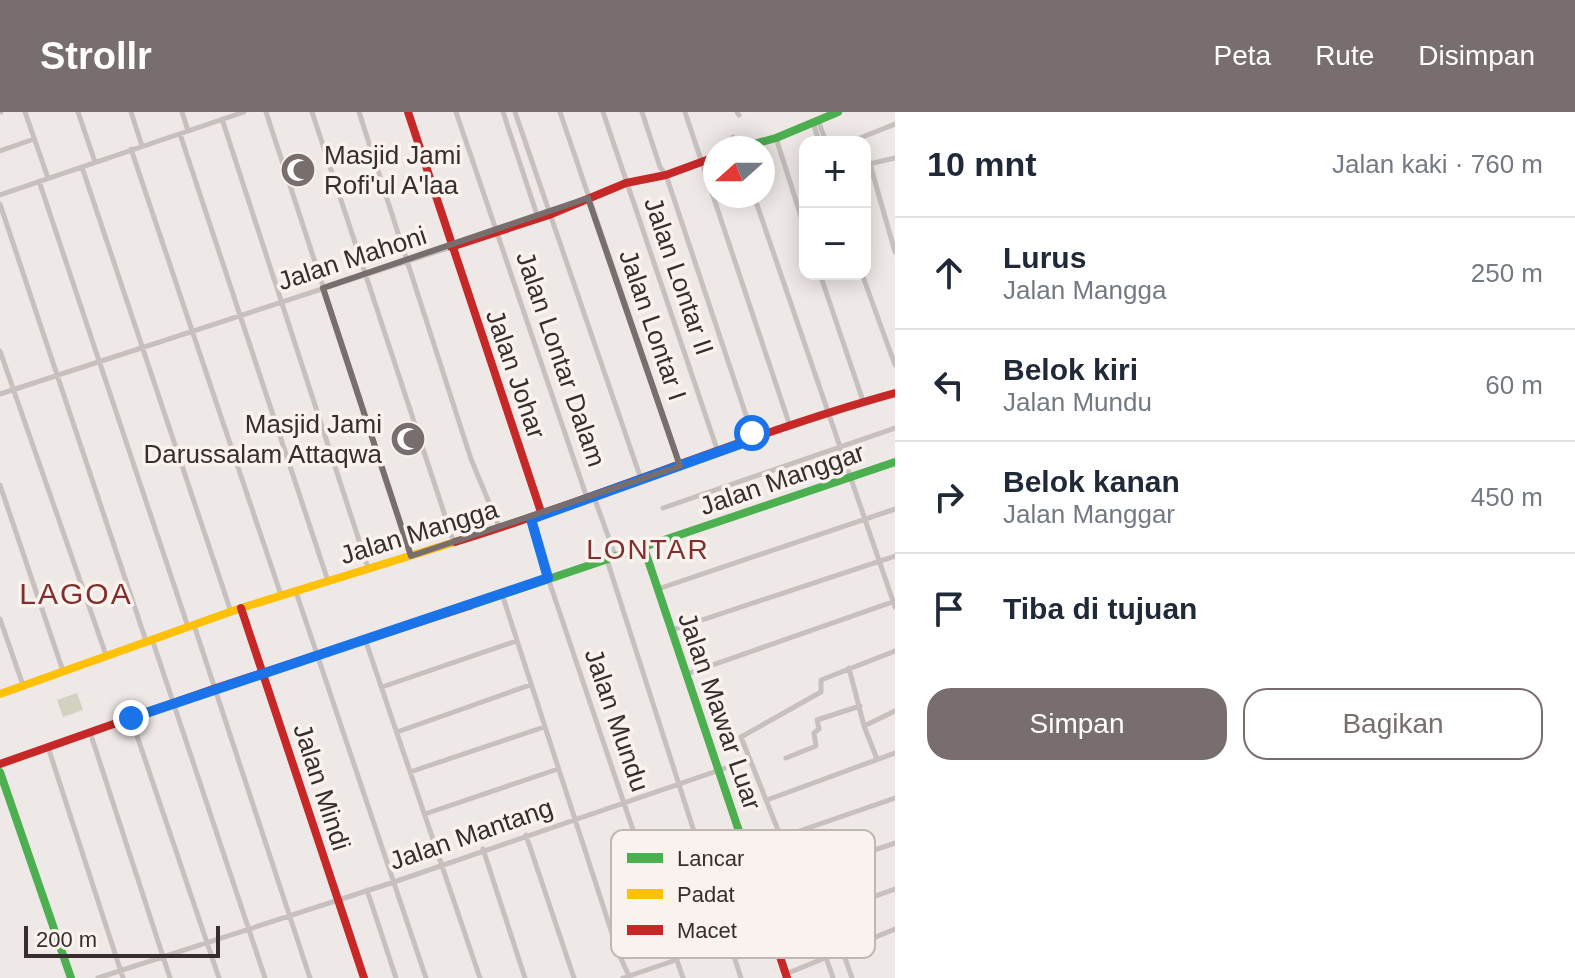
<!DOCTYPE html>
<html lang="id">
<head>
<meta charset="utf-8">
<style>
  :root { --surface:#fff; --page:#f2f2f3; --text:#1f2937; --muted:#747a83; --line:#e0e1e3; --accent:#786e6d }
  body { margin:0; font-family:Helvetica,sans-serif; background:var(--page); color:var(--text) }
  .controls { position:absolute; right:24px; top:24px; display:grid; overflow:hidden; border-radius:16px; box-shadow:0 4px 20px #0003 }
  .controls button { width:72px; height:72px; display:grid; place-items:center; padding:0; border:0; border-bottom:2px solid var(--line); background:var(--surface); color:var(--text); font:40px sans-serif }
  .compass { position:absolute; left:703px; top:24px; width:72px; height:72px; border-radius:50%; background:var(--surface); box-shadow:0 4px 20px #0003; rotate:249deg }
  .scale { position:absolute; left:24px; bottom:20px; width:196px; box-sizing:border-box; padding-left:8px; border:4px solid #382d2c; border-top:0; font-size:22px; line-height:28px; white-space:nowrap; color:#382d2c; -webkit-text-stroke:6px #f9f2ee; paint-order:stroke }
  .stop { position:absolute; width:24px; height:24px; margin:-18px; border:6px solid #1a73e8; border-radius:50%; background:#fff }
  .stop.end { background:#1a73e8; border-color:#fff; box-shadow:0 2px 8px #0008 }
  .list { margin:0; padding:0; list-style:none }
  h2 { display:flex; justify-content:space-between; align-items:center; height:104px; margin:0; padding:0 32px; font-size:34px }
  h2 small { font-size:26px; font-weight:400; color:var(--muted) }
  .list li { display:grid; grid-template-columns:52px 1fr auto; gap:24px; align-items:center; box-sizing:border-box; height:112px; padding:0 32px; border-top:2px solid var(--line) }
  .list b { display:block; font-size:30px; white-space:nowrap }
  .list p { margin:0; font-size:26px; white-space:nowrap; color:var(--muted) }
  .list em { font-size:26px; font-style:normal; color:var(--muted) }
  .actions { display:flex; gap:16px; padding:24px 32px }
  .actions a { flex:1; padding:18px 0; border:2px solid var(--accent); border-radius:24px; text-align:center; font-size:28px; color:var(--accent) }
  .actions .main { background:var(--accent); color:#fff }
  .icon { flex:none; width:44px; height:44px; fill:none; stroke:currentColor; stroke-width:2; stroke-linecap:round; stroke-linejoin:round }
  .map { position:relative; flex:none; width:895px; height:866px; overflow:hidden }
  header { display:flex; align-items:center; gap:48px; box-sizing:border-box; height:112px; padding:0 40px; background:var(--accent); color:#fff }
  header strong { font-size:38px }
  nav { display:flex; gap:44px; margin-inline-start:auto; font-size:28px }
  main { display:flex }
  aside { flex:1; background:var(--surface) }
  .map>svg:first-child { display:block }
  .green { fill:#d2d2c1 }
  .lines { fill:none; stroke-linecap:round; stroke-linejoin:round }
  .street { stroke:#c7c0be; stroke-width:5 }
  .fast { stroke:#4caf50; stroke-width:8 }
  .slow { stroke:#ffc107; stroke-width:8 }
  .jam { stroke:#c62828; stroke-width:8 }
  .route { stroke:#1a73e8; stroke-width:10 }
  .marked { fill:none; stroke:#786e6d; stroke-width:6; stroke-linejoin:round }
  .labels { text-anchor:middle; stroke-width:7; stroke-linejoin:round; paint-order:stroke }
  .poi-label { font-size:26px; fill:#382d2c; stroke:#f9f2ee; text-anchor:start }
  .street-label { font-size:26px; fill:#382d2c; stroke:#f9f2ee }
  .neighbourhood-label { font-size:28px; letter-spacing:2px; fill:#80302c; stroke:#f9f2ee }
  .quarter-label { font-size:30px; letter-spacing:2px; fill:#80302c; stroke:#f9f2ee }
  .key { fill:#f9f2ee; stroke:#bfb7b4; stroke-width:2 }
  .key-label { font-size:22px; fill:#382d2c }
</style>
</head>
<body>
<header>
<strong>Strollr</strong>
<nav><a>Peta</a><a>Rute</a><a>Disimpan</a></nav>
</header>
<main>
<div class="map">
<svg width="895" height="866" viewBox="0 0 895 866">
  <rect width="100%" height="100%" fill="#eee8e6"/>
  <!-- green -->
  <path class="green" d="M 77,581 L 83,598 L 63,605 L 57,588 Z"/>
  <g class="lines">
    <!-- street -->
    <path class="street" d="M 0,0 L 1,0
      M 25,0 L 48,66
      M 78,0 L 95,50
      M 131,0 L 142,34
      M 182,0 L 188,19
      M 266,0 L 411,444
      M 312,0 L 454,431
      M 359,0 L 471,347 L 500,417
      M 456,0 L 587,386
      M 503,0 L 538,106
      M 515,0 L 641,367
      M 560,0 L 680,353
      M 603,0 L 718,340
      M 642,0 L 660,55 L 666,63 L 754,327
      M 685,0 L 790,314
      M 737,0 L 739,3
      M 222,7 L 368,456
      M 818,8 L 826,30
      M 813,10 L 819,30
      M 180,22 L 328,469
      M 733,25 L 737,36
      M 776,26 L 805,117
      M 850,30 L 895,12
      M 131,37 L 281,483
      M 0,39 L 34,27
      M 870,52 L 895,140
      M 865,53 L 895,46
      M 82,55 L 231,500
      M 39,69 L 188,515
      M 0,83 L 244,0
      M 754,84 L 895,495
      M 0,92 L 146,529
      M 820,162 L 863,289
      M 862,162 L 895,253
      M 0,239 L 106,543
      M 0,282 L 451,135
      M 0,373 L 63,559
      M 594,385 L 616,446
      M 663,396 L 895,316
      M 531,407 L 548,466 L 683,866
      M 607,448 L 741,866
      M 658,477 L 895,397
      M 296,480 L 426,866
      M 502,482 L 618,840 L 629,864
      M 0,507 L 23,573
      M 194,513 L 310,866
      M 672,518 L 895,444
      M 152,527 L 265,866
      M 365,527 L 480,866
      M 849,556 L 864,614
      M 687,562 L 895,489
      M 382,575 L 516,529
      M 131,606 L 219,866
      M 90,620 L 170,866
      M 397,620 L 530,573
      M 48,635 L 123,866
      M 786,646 L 816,634 L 814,621 L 819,617 L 817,608 L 860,594
      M 877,647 L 864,614 L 895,599
      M 410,660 L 544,615
      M 767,688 L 895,641
      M 425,702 L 558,657
      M 526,723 L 574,866
      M 782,725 L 895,686
      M 483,737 L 525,866
      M 796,764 L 895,731
      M 367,778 L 396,866
      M 836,799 L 845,846 L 852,866
      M 813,806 L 895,777
      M 675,845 L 706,832
      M 786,862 L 895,817
      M 98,866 L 394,770 L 749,648
      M 623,866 L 676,848
      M 833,866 L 809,796 L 741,625 L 821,580 L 821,568 L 895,539"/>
    <!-- fast -->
    <path class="fast" d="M 739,36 L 776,26 L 838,0
      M 644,436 L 746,740
      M 469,494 L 895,350
      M 0,660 L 71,866"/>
    <!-- slow -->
    <path class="slow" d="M 0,582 L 241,496 L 455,430"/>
    <!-- jam -->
    <path class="jam" d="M 408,0 L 542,403
      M 451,135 L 549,103 L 626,71 L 666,63 L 715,45
      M 455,430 C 603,385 746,322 895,281
      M 241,496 L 364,866
      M 0,652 L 216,576 L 469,494
      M 746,740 L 787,866"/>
  </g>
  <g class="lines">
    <!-- route -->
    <path class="route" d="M 131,606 L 548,466 L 531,407 L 754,327 L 752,321"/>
  </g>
  <!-- marked area -->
  <path class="marked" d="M 588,86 L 680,354 L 411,444 L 323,176 Z"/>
  <!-- icons -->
  <defs>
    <symbol id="mosque-disc" viewBox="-11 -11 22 22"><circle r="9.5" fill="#786e6d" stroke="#f9f2ee"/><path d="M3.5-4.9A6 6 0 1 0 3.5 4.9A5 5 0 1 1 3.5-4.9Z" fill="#fff"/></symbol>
  </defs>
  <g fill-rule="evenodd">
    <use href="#mosque-disc" x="278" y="38" width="40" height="40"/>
    <use href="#mosque-disc" x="388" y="307" width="40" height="40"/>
  </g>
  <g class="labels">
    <!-- poi labels -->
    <g class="poi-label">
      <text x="324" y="52">Masjid Jami<tspan x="324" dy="30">Rofi'ul A'laa</tspan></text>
      <text x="382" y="321" text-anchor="end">Masjid Jami<tspan x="382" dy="30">Darussalam Attaqwa</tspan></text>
    </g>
    <!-- street labels -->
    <g class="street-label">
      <text transform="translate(352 146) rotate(-18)" y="9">Jalan Mahoni</text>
      <text transform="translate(679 164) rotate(71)" y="9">Jalan Lontar II</text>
      <text transform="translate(653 213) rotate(71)" y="9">Jalan Lontar I</text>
      <text transform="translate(561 247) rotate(71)" y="9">Jalan Lontar Dalam</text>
      <text transform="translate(516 262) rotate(71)" y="9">Jalan Johar</text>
      <text transform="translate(782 367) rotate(-19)" y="9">Jalan Manggar</text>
      <text transform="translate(419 420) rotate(-17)" y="9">Jalan Mangga</text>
      <text transform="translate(720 599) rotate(71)" y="9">Jalan Mawar Luar</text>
      <text transform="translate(617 608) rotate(71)" y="9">Jalan Mundu</text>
      <text transform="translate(322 675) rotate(72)" y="9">Jalan Mindi</text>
      <text transform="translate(471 722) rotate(-19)" y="9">Jalan Mantang</text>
    </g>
    <!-- neighbourhood labels -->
    <g class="neighbourhood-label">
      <text x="648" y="447">LONTAR</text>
    </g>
    <!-- quarter labels -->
    <g class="quarter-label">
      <text x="76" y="492">LAGOA</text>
    </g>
  </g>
  <!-- legend -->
  <rect x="611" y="718" width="264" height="128" rx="12" class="key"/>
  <rect x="627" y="741" width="36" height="10" fill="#4caf50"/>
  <rect x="627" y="777" width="36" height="10" fill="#ffc107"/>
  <rect x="627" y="813" width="36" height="10" fill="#c62828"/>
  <g class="key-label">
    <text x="677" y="754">Lancar</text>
    <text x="677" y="790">Padat</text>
    <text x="677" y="826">Macet</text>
  </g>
</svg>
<div class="controls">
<button>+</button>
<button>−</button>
</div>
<svg class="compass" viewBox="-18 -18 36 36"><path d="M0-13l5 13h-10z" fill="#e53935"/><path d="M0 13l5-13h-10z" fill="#747a83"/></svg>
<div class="scale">200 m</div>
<div class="stop" style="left:752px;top:321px"></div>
<div class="stop end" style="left:131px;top:606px"></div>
</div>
<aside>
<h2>10 mnt<small>Jalan kaki · 760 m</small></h2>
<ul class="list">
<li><svg class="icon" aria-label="ahead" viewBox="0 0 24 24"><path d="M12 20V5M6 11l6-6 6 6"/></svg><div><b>Lurus</b><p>Jalan Mangga</p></div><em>250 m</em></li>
<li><svg class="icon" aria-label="left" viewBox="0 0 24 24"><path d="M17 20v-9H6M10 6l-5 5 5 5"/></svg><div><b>Belok kiri</b><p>Jalan Mundu</p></div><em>60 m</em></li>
<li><svg class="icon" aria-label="right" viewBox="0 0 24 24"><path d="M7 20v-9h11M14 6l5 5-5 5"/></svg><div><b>Belok kanan</b><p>Jalan Manggar</p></div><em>450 m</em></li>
<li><svg class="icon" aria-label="arrive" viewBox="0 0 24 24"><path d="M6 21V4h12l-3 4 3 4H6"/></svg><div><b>Tiba di tujuan</b></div></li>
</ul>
<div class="actions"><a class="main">Simpan</a><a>Bagikan</a></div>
</aside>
</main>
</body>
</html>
